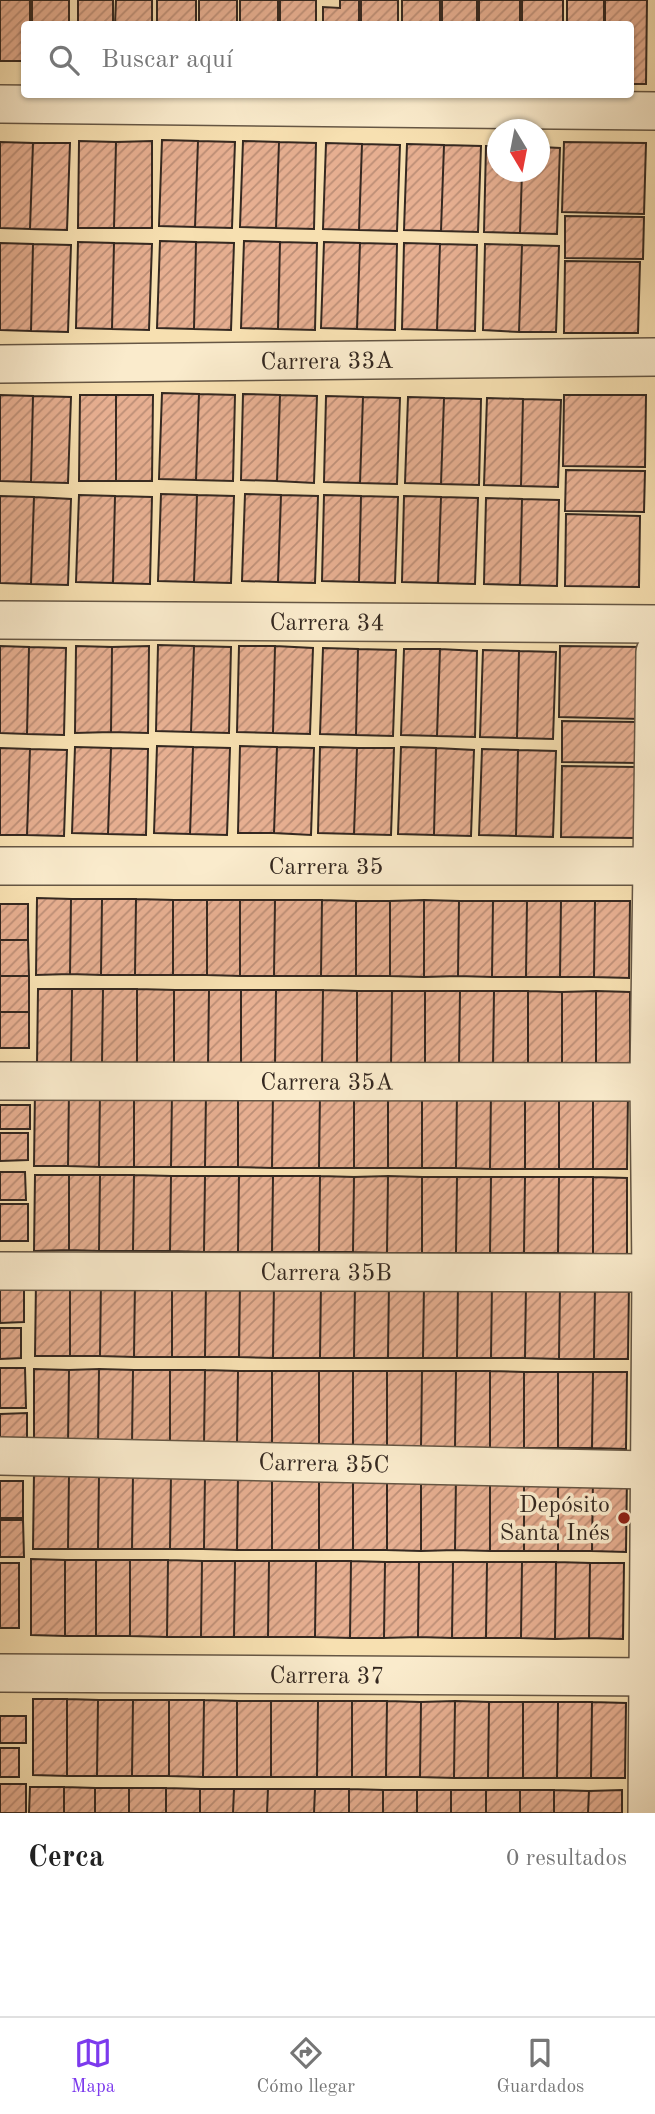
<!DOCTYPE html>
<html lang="es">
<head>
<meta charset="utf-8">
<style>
  :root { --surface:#fff; --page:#f6f6f6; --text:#222; --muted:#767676; --line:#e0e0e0; --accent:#7c3aed }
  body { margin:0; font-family:"Old Standard TT",serif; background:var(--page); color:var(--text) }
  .compass { position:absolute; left:487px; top:119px; width:63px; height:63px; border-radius:50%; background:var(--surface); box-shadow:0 2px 5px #0004; rotate:170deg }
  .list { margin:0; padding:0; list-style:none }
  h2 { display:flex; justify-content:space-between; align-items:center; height:91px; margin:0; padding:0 28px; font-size:30px }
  h2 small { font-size:23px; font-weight:400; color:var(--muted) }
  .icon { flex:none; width:38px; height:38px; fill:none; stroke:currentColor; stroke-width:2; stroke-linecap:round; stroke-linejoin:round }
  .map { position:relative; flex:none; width:655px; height:1813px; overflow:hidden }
  .search { position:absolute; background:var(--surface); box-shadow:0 2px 5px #0004; left:21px; right:21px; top:21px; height:77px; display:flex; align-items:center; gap:18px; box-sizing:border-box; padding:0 24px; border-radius:7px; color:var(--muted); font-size:26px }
  .sheet { height:203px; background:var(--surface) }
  nav { display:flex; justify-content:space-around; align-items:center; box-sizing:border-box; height:98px; border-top:2px solid var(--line); background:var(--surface); font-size:19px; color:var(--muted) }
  nav a { display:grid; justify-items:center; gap:4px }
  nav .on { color:var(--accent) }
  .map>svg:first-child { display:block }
  .building { fill:url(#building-hatch); stroke:#342820; stroke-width:2 }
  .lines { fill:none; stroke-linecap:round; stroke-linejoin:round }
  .minor-casing { stroke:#655644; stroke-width:40 }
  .minor { stroke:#faebcc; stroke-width:37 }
  .poi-dot { fill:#8f2418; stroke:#faebcc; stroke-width:2.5 }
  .labels { text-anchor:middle; stroke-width:7; stroke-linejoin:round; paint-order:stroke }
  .street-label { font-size:24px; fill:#342820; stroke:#faebcc }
  .poi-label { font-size:24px; fill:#342820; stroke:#faebcc; text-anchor:end }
</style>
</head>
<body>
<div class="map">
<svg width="655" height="1813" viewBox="0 0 655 1813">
  <defs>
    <pattern id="building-hatch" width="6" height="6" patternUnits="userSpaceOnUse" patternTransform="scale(1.75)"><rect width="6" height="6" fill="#e7af91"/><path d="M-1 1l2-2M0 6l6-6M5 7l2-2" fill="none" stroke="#bc8e76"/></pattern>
  </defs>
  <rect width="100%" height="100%" fill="#f7e0b1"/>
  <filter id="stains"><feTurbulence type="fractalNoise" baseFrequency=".00286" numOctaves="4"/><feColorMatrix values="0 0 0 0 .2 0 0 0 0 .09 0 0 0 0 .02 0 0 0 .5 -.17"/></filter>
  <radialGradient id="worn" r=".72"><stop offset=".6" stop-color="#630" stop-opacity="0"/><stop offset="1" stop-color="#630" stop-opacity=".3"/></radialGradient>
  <!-- building -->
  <path class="building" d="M 0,0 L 30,0 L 30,24 L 24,24 L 24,61 L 0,61 Z
    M 32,0 L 69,0 L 69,24 L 32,24 Z
    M 78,0 L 113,0 L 113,24 L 78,24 Z
    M 116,0 L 152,0 L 152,24 L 115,24 Z
    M 157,0 L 196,0 L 196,24 L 157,24 Z
    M 199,0 L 237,0 L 237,24 L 199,24 Z
    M 240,0 L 278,0 L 278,24 L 240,24 Z
    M 280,0 L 316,0 L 316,24 L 280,24 Z
    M 340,0 L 359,0 L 359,24 L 323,24 L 323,7 L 340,8 Z
    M 361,0 L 398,0 L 398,24 L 361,24 Z
    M 402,0 L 440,0 L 440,24 L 402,24 Z
    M 442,0 L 477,0 L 477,24 L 442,24 Z
    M 479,0 L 520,0 L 520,24 L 479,24 Z
    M 522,0 L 563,0 L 563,24 L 522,24 Z
    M 567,0 L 604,0 L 604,24 L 567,24 Z
    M 605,0 L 647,0 L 646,84 L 630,84 L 630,24 L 605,24 Z
    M 162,140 L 198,141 L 195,227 L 159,226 Z
    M 79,141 L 116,142 L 114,228 L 78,228 Z
    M 152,141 L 152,228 L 114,228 L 116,142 Z
    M 198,141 L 235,142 L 232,228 L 195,227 Z
    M 243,141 L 279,142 L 276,228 L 240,227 Z
    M 0,142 L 33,143 L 30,229 L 0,228 Z
    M 279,142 L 316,143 L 314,229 L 276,228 Z
    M 564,142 L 646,143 L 644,214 L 562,212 Z
    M 33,143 L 70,143 L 67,230 L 30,229 Z
    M 326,143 L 362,144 L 359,230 L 323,229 Z
    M 362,144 L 400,145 L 397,231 L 359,230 Z
    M 407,144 L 444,145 L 441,231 L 404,230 Z
    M 444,145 L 481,146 L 478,232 L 441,231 Z
    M 486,146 L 498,146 L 498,172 L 522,172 L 520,233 L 484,232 Z
    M 540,147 L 560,148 L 557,234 L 520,233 L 522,172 L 540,172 Z
    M 565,216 L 644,217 L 643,259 L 565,258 Z
    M 160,241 L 196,242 L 194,329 L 157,328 Z
    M 244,241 L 280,242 L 278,329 L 241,328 Z
    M 78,242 L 114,243 L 112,329 L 76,328 Z
    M 196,242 L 234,243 L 231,330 L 194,329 Z
    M 280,242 L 317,243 L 315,330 L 278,329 Z
    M 324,242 L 360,243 L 357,329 L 321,328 Z
    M 0,243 L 33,244 L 31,331 L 0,330 Z
    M 114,243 L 152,244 L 149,330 L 112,329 Z
    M 360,243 L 397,244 L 395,330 L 357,329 Z
    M 404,243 L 440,244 L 437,330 L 402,329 Z
    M 33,244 L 71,245 L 68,332 L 31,331 Z
    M 440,244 L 477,245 L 475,331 L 437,330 Z
    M 485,244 L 522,245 L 519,332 L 483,330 Z
    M 522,245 L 559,246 L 556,332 L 519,332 Z
    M 565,261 L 640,262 L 638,333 L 564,333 Z
    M 162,393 L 199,394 L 196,480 L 159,479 Z
    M 199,394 L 235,395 L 233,481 L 196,480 Z
    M 243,394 L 280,395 L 277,481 L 241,480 Z
    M 0,395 L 33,396 L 31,482 L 0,481 Z
    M 80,395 L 116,395 L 116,481 L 79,481 Z
    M 116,395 L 153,395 L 152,481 L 116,481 Z
    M 280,395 L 317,396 L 314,483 L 277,481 Z
    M 564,395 L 646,395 L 645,467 L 563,466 Z
    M 33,396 L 71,397 L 68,483 L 31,482 Z
    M 326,396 L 363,397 L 360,483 L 324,482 Z
    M 363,397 L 400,398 L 397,484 L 360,483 Z
    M 408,397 L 444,398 L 441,484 L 405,483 Z
    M 444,398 L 481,399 L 479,485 L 441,484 Z
    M 487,398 L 523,399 L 521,486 L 484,485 Z
    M 523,399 L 561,400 L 558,487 L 521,486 Z
    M 566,470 L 645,471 L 644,512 L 565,511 Z
    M 161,494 L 197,495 L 194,582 L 158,581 Z
    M 245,494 L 281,495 L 278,582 L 242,581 Z
    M 79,495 L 115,496 L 113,583 L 76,582 Z
    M 197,495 L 234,496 L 231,583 L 194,582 Z
    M 281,495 L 318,496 L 315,583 L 278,582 Z
    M 324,495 L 361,496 L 359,582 L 322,581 Z
    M 0,496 L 34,497 L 31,584 L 0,583 Z
    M 115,496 L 152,497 L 150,584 L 113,583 Z
    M 361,496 L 398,497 L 395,583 L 359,582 Z
    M 404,496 L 441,497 L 438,583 L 402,582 Z
    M 34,497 L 71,499 L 68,585 L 31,584 Z
    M 441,497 L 478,498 L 475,584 L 438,583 Z
    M 486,498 L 522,499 L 520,585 L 484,584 Z
    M 522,499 L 559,500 L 557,586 L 520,585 Z
    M 566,514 L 640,516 L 639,587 L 565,586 Z
    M 158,645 L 194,646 L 191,732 L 156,731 Z
    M 0,646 L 29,647 L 27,734 L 0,733 Z
    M 76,646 L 112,647 L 111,732 L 75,733 Z
    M 149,646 L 148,733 L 111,732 L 112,647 Z
    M 194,646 L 231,647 L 229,733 L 191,732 Z
    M 239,646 L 275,646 L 273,733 L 237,732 Z
    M 275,646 L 313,648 L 310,734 L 273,733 Z
    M 560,646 L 642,647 L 641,719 L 559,717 Z
    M 29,647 L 66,648 L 64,735 L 27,734 Z
    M 323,648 L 358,649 L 356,735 L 320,734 Z
    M 358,649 L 396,650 L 393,736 L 356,735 Z
    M 404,649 L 440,649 L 437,736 L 401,735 Z
    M 440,649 L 477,651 L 475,737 L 437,736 Z
    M 483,650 L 519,651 L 517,738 L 480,737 Z
    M 519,651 L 556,652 L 553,739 L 517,738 Z
    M 562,721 L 640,722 L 640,763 L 562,762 Z
    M 157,746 L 193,747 L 190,834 L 154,833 Z
    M 240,746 L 277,747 L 274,833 L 238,833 Z
    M 75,747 L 111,748 L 108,834 L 72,833 Z
    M 193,747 L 230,748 L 227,835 L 190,834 Z
    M 277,747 L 314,748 L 311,835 L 274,833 Z
    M 320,747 L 357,748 L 354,834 L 318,833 Z
    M 401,747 L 436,748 L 434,835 L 398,834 Z
    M 0,748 L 30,749 L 27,835 L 0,835 Z
    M 111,748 L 148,749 L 146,835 L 108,834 Z
    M 357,748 L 394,748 L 391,835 L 354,834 Z
    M 436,748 L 474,750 L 471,836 L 434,835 Z
    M 30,749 L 67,750 L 64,836 L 27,835 Z
    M 482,749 L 518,750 L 516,836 L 479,835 Z
    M 518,750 L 556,751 L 553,837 L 516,836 Z
    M 562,766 L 636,767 L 634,838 L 561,837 Z
    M 37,898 L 71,899 L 70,974 L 36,975 Z
    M 71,899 L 102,899 L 101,975 L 70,974 Z
    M 102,899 L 136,899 L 135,975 L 101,975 Z
    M 136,899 L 173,900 L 173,975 L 135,975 Z
    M 173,900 L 207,900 L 207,975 L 173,975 Z
    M 207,900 L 240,900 L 240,976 L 207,975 Z
    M 240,900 L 275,900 L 274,976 L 240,976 Z
    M 275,900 L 322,900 L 321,976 L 274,976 Z
    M 322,900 L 356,901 L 356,976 L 321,976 Z
    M 424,900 L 424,977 L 390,976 L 390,901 Z
    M 424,900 L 459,901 L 458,976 L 424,977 Z
    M 356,901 L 390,901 L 390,976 L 356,976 Z
    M 459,901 L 493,901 L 492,977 L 458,976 Z
    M 493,901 L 527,901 L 526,977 L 492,977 Z
    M 527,901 L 561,901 L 560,977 L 526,977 Z
    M 561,901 L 595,901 L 594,977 L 560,977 Z
    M 595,901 L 630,901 L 629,978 L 594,977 Z
    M 0,904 L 28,904 L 28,940 L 0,940 Z
    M 0,940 L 28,940 L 29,976 L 0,976 Z
    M 0,976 L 29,976 L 29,1012 L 0,1012 Z
    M 38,989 L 72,989 L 71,1065 L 37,1065 Z
    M 72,989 L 103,989 L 102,1065 L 71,1065 Z
    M 103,989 L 137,989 L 137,1065 L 102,1065 Z
    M 137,989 L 174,990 L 174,1065 L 137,1065 Z
    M 174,990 L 209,990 L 208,1066 L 174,1065 Z
    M 209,990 L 241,990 L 241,1066 L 208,1066 Z
    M 241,990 L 276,990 L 275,1066 L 241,1066 Z
    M 276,990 L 323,990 L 322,1066 L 275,1066 Z
    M 323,990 L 357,991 L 357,1066 L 322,1066 Z
    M 357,991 L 392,991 L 391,1067 L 357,1066 Z
    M 392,991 L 425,991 L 425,1067 L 391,1067 Z
    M 425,991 L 460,991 L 459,1067 L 425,1067 Z
    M 460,991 L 494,991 L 493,1067 L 459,1067 Z
    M 494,991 L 528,991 L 528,1067 L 493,1067 Z
    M 528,991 L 562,992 L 562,1067 L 528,1067 Z
    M 596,991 L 630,992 L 630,1068 L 596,1068 Z
    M 596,991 L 596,1068 L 562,1067 L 562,992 Z
    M 0,1012 L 29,1012 L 29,1048 L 0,1048 Z
    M 35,1090 L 69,1090 L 68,1166 L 34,1166 Z
    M 69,1090 L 100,1090 L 99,1167 L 68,1166 Z
    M 100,1090 L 134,1091 L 134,1167 L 99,1167 Z
    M 134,1091 L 172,1091 L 171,1167 L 134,1167 Z
    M 172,1091 L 206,1091 L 205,1167 L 171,1167 Z
    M 206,1091 L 238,1092 L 238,1167 L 205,1167 Z
    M 273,1091 L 320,1092 L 319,1168 L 272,1168 Z
    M 273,1091 L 272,1168 L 238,1167 L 238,1092 Z
    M 320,1092 L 354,1092 L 354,1168 L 319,1168 Z
    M 354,1092 L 388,1092 L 388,1168 L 354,1168 Z
    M 388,1092 L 422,1093 L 422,1168 L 388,1168 Z
    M 457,1092 L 491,1092 L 490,1169 L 456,1168 Z
    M 457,1092 L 456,1168 L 422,1168 L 422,1093 Z
    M 491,1092 L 525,1093 L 525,1169 L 490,1169 Z
    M 525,1093 L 559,1093 L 559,1169 L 525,1169 Z
    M 559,1093 L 593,1093 L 593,1169 L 559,1169 Z
    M 593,1093 L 628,1093 L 627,1169 L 593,1169 Z
    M 0,1105 L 30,1105 L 30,1129 L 0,1129 Z
    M 0,1133 L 28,1133 L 28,1160 L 0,1161 Z
    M 0,1172 L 25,1172 L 26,1200 L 0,1200 Z
    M 35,1175 L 69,1175 L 69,1250 L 34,1251 Z
    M 69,1175 L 100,1175 L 99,1251 L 69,1250 Z
    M 100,1175 L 134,1175 L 133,1251 L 99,1251 Z
    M 134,1175 L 171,1176 L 170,1251 L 133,1251 Z
    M 171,1176 L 205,1176 L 204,1252 L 170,1251 Z
    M 205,1176 L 239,1176 L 238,1252 L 204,1252 Z
    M 239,1176 L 273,1176 L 272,1252 L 238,1252 Z
    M 273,1176 L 320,1176 L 319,1252 L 272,1252 Z
    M 320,1176 L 354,1177 L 353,1252 L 319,1252 Z
    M 388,1176 L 422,1177 L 422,1253 L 387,1253 Z
    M 388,1176 L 387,1253 L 353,1252 L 354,1177 Z
    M 422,1177 L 457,1177 L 456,1253 L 422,1253 Z
    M 457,1177 L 491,1177 L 490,1253 L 456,1253 Z
    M 491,1177 L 525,1177 L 524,1253 L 490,1253 Z
    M 525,1177 L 559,1177 L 558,1253 L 524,1253 Z
    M 559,1177 L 593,1177 L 593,1254 L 558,1253 Z
    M 593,1177 L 627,1178 L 627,1254 L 593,1254 Z
    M 0,1204 L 28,1204 L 28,1241 L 0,1241 Z
    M 36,1280 L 70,1280 L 70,1356 L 35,1356 Z
    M 70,1280 L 101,1280 L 100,1356 L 70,1356 Z
    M 101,1280 L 135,1281 L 134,1357 L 100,1356 Z
    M 135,1281 L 172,1281 L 172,1357 L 134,1357 Z
    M 172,1281 L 206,1281 L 205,1357 L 172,1357 Z
    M 206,1281 L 240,1281 L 239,1357 L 205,1357 Z
    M 240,1281 L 274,1281 L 273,1358 L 239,1357 Z
    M 274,1281 L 321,1282 L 320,1358 L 273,1358 Z
    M 321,1282 L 355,1282 L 354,1358 L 320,1358 Z
    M 355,1282 L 389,1282 L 388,1358 L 354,1358 Z
    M 389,1282 L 424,1282 L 423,1358 L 388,1358 Z
    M 424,1282 L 458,1282 L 457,1358 L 423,1358 Z
    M 458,1282 L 492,1282 L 491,1358 L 457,1358 Z
    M 492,1282 L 526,1283 L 525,1358 L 491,1358 Z
    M 526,1283 L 560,1283 L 559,1359 L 525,1358 Z
    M 560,1283 L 595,1283 L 594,1359 L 559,1359 Z
    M 595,1283 L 629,1283 L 628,1359 L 594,1359 Z
    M 0,1288 L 24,1288 L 24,1322 L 0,1323 Z
    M 0,1328 L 21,1328 L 21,1358 L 0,1359 Z
    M 0,1368 L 25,1368 L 26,1408 L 0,1408 Z
    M 34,1369 L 69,1370 L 68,1445 L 34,1445 Z
    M 99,1369 L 133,1370 L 132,1446 L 98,1446 Z
    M 99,1369 L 98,1446 L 68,1445 L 69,1370 Z
    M 133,1370 L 170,1370 L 170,1446 L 132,1446 Z
    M 170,1370 L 205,1370 L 204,1446 L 170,1446 Z
    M 205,1370 L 238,1371 L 237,1446 L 204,1446 Z
    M 238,1371 L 272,1371 L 272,1446 L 237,1446 Z
    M 272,1371 L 319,1371 L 319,1447 L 272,1446 Z
    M 319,1371 L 353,1371 L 353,1447 L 319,1447 Z
    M 353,1371 L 387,1371 L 387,1447 L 353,1447 Z
    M 387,1371 L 422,1371 L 421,1448 L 387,1447 Z
    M 422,1371 L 456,1371 L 455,1447 L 421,1448 Z
    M 456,1371 L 490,1371 L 490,1448 L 455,1447 Z
    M 490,1371 L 524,1372 L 524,1448 L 490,1448 Z
    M 524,1372 L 558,1372 L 558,1448 L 524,1448 Z
    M 558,1372 L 593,1372 L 592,1448 L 558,1448 Z
    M 593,1372 L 627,1372 L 626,1449 L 592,1448 Z
    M 27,1413 L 27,1442 L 0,1442 L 0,1414 Z
    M 34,1472 L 69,1473 L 68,1549 L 33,1549 Z
    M 69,1473 L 99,1473 L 98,1549 L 68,1549 Z
    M 99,1473 L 133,1473 L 132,1549 L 98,1549 Z
    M 133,1473 L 171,1473 L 170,1549 L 132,1549 Z
    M 171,1473 L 205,1474 L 204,1549 L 170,1549 Z
    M 205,1474 L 238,1474 L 237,1550 L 204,1549 Z
    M 238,1474 L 272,1474 L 272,1550 L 237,1550 Z
    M 272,1474 L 319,1474 L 319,1550 L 272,1550 Z
    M 319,1474 L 353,1474 L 353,1550 L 319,1550 Z
    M 353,1474 L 387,1475 L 387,1550 L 353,1550 Z
    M 421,1474 L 456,1475 L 455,1550 L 421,1551 Z
    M 421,1474 L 421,1551 L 387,1550 L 387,1475 Z
    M 456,1475 L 490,1475 L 490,1551 L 455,1550 Z
    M 490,1475 L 524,1475 L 524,1551 L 490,1551 Z
    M 524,1475 L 558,1475 L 558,1551 L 524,1551 Z
    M 558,1475 L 593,1475 L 592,1551 L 558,1551 Z
    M 593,1475 L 627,1475 L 626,1552 L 592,1551 Z
    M 0,1481 L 23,1481 L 23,1518 L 0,1518 Z
    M 0,1520 L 23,1520 L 24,1557 L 0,1557 Z
    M 31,1559 L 65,1560 L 65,1636 L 31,1635 Z
    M 65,1560 L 96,1560 L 96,1636 L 65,1636 Z
    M 96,1560 L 130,1560 L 130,1636 L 96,1636 Z
    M 130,1560 L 168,1560 L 167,1637 L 130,1636 Z
    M 168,1560 L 202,1561 L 201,1637 L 167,1637 Z
    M 202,1561 L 235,1561 L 234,1637 L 201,1637 Z
    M 235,1561 L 269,1561 L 268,1637 L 234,1637 Z
    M 269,1561 L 316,1561 L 315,1637 L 268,1637 Z
    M 316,1561 L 351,1561 L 350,1638 L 315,1637 Z
    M 351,1561 L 385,1562 L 384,1638 L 350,1638 Z
    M 385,1562 L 419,1562 L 418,1637 L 384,1638 Z
    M 419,1562 L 453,1562 L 452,1638 L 418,1637 Z
    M 453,1562 L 487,1562 L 486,1638 L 452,1638 Z
    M 487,1562 L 522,1562 L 521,1638 L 486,1638 Z
    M 522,1562 L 556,1562 L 555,1639 L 521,1638 Z
    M 556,1562 L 590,1563 L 589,1638 L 555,1639 Z
    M 0,1563 L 19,1563 L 19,1628 L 0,1628 Z
    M 590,1563 L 624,1563 L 623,1639 L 589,1638 Z
    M 33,1699 L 67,1699 L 67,1776 L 33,1775 Z
    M 67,1699 L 98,1700 L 97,1776 L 67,1776 Z
    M 98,1700 L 133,1700 L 132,1776 L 97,1776 Z
    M 133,1700 L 169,1700 L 169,1776 L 132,1776 Z
    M 169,1700 L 204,1700 L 203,1777 L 169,1776 Z
    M 204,1700 L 237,1701 L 237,1777 L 203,1777 Z
    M 237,1701 L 271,1701 L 271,1777 L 237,1777 Z
    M 271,1701 L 318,1701 L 317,1777 L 271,1777 Z
    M 318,1701 L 352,1701 L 352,1777 L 317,1777 Z
    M 352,1701 L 387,1701 L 386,1777 L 352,1777 Z
    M 387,1701 L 421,1702 L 420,1777 L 386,1777 Z
    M 455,1701 L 489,1702 L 488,1778 L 454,1778 Z
    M 455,1701 L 454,1778 L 420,1777 L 421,1702 Z
    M 489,1702 L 523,1702 L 523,1778 L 488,1778 Z
    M 523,1702 L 558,1702 L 557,1778 L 523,1778 Z
    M 558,1702 L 592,1702 L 591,1778 L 557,1778 Z
    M 592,1702 L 626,1703 L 625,1778 L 591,1778 Z
    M 0,1716 L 26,1716 L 26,1743 L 0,1743 Z
    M 0,1748 L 19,1748 L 19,1777 L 0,1777 Z
    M 0,1784 L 26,1784 L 26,1813 L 0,1813 Z
    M 30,1787 L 64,1787 L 64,1813 L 29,1813 Z
    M 64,1787 L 95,1788 L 95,1813 L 64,1813 Z
    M 95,1788 L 129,1788 L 129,1813 L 95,1813 Z
    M 129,1788 L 166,1788 L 166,1813 L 129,1813 Z
    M 166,1788 L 200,1789 L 200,1813 L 166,1813 Z
    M 200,1789 L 234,1789 L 233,1813 L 200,1813 Z
    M 234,1789 L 268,1789 L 267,1813 L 233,1813 Z
    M 268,1789 L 315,1789 L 314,1813 L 267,1813 Z
    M 315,1789 L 349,1789 L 349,1813 L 314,1813 Z
    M 349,1789 L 383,1790 L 383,1813 L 349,1813 Z
    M 383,1790 L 417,1790 L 417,1813 L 383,1813 Z
    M 417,1790 L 451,1790 L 451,1813 L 417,1813 Z
    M 451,1790 L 486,1790 L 486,1813 L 451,1813 Z
    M 486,1790 L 520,1790 L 520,1813 L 486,1813 Z
    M 520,1790 L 554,1790 L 554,1813 L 520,1813 Z
    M 554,1790 L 589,1791 L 588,1813 L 554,1813 Z
    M 622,1790 L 622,1813 L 588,1813 L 589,1791 Z"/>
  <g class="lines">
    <defs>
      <g id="minor">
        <path d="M 0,104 L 655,111"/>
        <path id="s1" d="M 0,364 L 655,357"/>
        <path id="s2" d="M 0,620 L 655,624"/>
        <path id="s3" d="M 0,866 L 652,866"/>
        <path id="s4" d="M 0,1081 L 655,1082"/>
        <path id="s5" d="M 0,1271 L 651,1273"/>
        <path id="s6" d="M 0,1456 L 648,1470"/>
        <path id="s7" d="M 0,1673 L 655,1677"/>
        <path d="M 647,1813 L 651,1273 L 649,1082 L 655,652"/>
      </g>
    </defs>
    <!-- minor casing -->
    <use href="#minor" class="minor-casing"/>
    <!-- minor -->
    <use href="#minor" class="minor"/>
  </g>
  <!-- markers -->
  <circle class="poi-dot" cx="624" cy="1518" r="7"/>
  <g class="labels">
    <!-- street labels -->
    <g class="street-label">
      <text dy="8" stroke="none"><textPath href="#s1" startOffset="327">Carrera 33A</textPath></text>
      <text dy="8" stroke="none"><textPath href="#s2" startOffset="327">Carrera 34</textPath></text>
      <text dy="8" stroke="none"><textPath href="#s3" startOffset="326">Carrera 35</textPath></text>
      <text dy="8" stroke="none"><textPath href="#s4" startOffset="327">Carrera 35A</textPath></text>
      <text dy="8" stroke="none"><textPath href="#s5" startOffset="326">Carrera 35B</textPath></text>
      <text dy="8" stroke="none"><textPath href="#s6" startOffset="324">Carrera 35C</textPath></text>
      <text dy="8" stroke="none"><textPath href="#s7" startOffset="327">Carrera 37</textPath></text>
    </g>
    <!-- poi labels -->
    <g class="poi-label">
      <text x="610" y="1512">Depósito<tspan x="610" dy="28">Santa Inés</tspan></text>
    </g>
  </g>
  <rect width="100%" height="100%" filter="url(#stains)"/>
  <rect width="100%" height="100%" fill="url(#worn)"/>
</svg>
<svg class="compass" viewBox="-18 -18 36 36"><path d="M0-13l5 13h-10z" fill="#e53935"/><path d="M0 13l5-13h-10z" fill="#767676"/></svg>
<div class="search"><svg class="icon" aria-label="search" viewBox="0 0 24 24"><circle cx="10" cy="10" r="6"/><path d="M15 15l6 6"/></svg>Buscar aquí</div>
</div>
<section class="sheet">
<h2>Cerca<small>0 resultados</small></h2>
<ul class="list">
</ul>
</section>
<nav>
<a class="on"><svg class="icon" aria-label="map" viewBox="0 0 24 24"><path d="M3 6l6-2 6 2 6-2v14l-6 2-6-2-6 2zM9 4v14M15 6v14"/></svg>Mapa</a>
<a><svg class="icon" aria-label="directions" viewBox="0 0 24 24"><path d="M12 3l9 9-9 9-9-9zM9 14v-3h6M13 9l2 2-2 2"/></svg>Cómo llegar</a>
<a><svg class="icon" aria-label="saved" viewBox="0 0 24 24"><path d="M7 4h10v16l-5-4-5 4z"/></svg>Guardados</a>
</nav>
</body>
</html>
